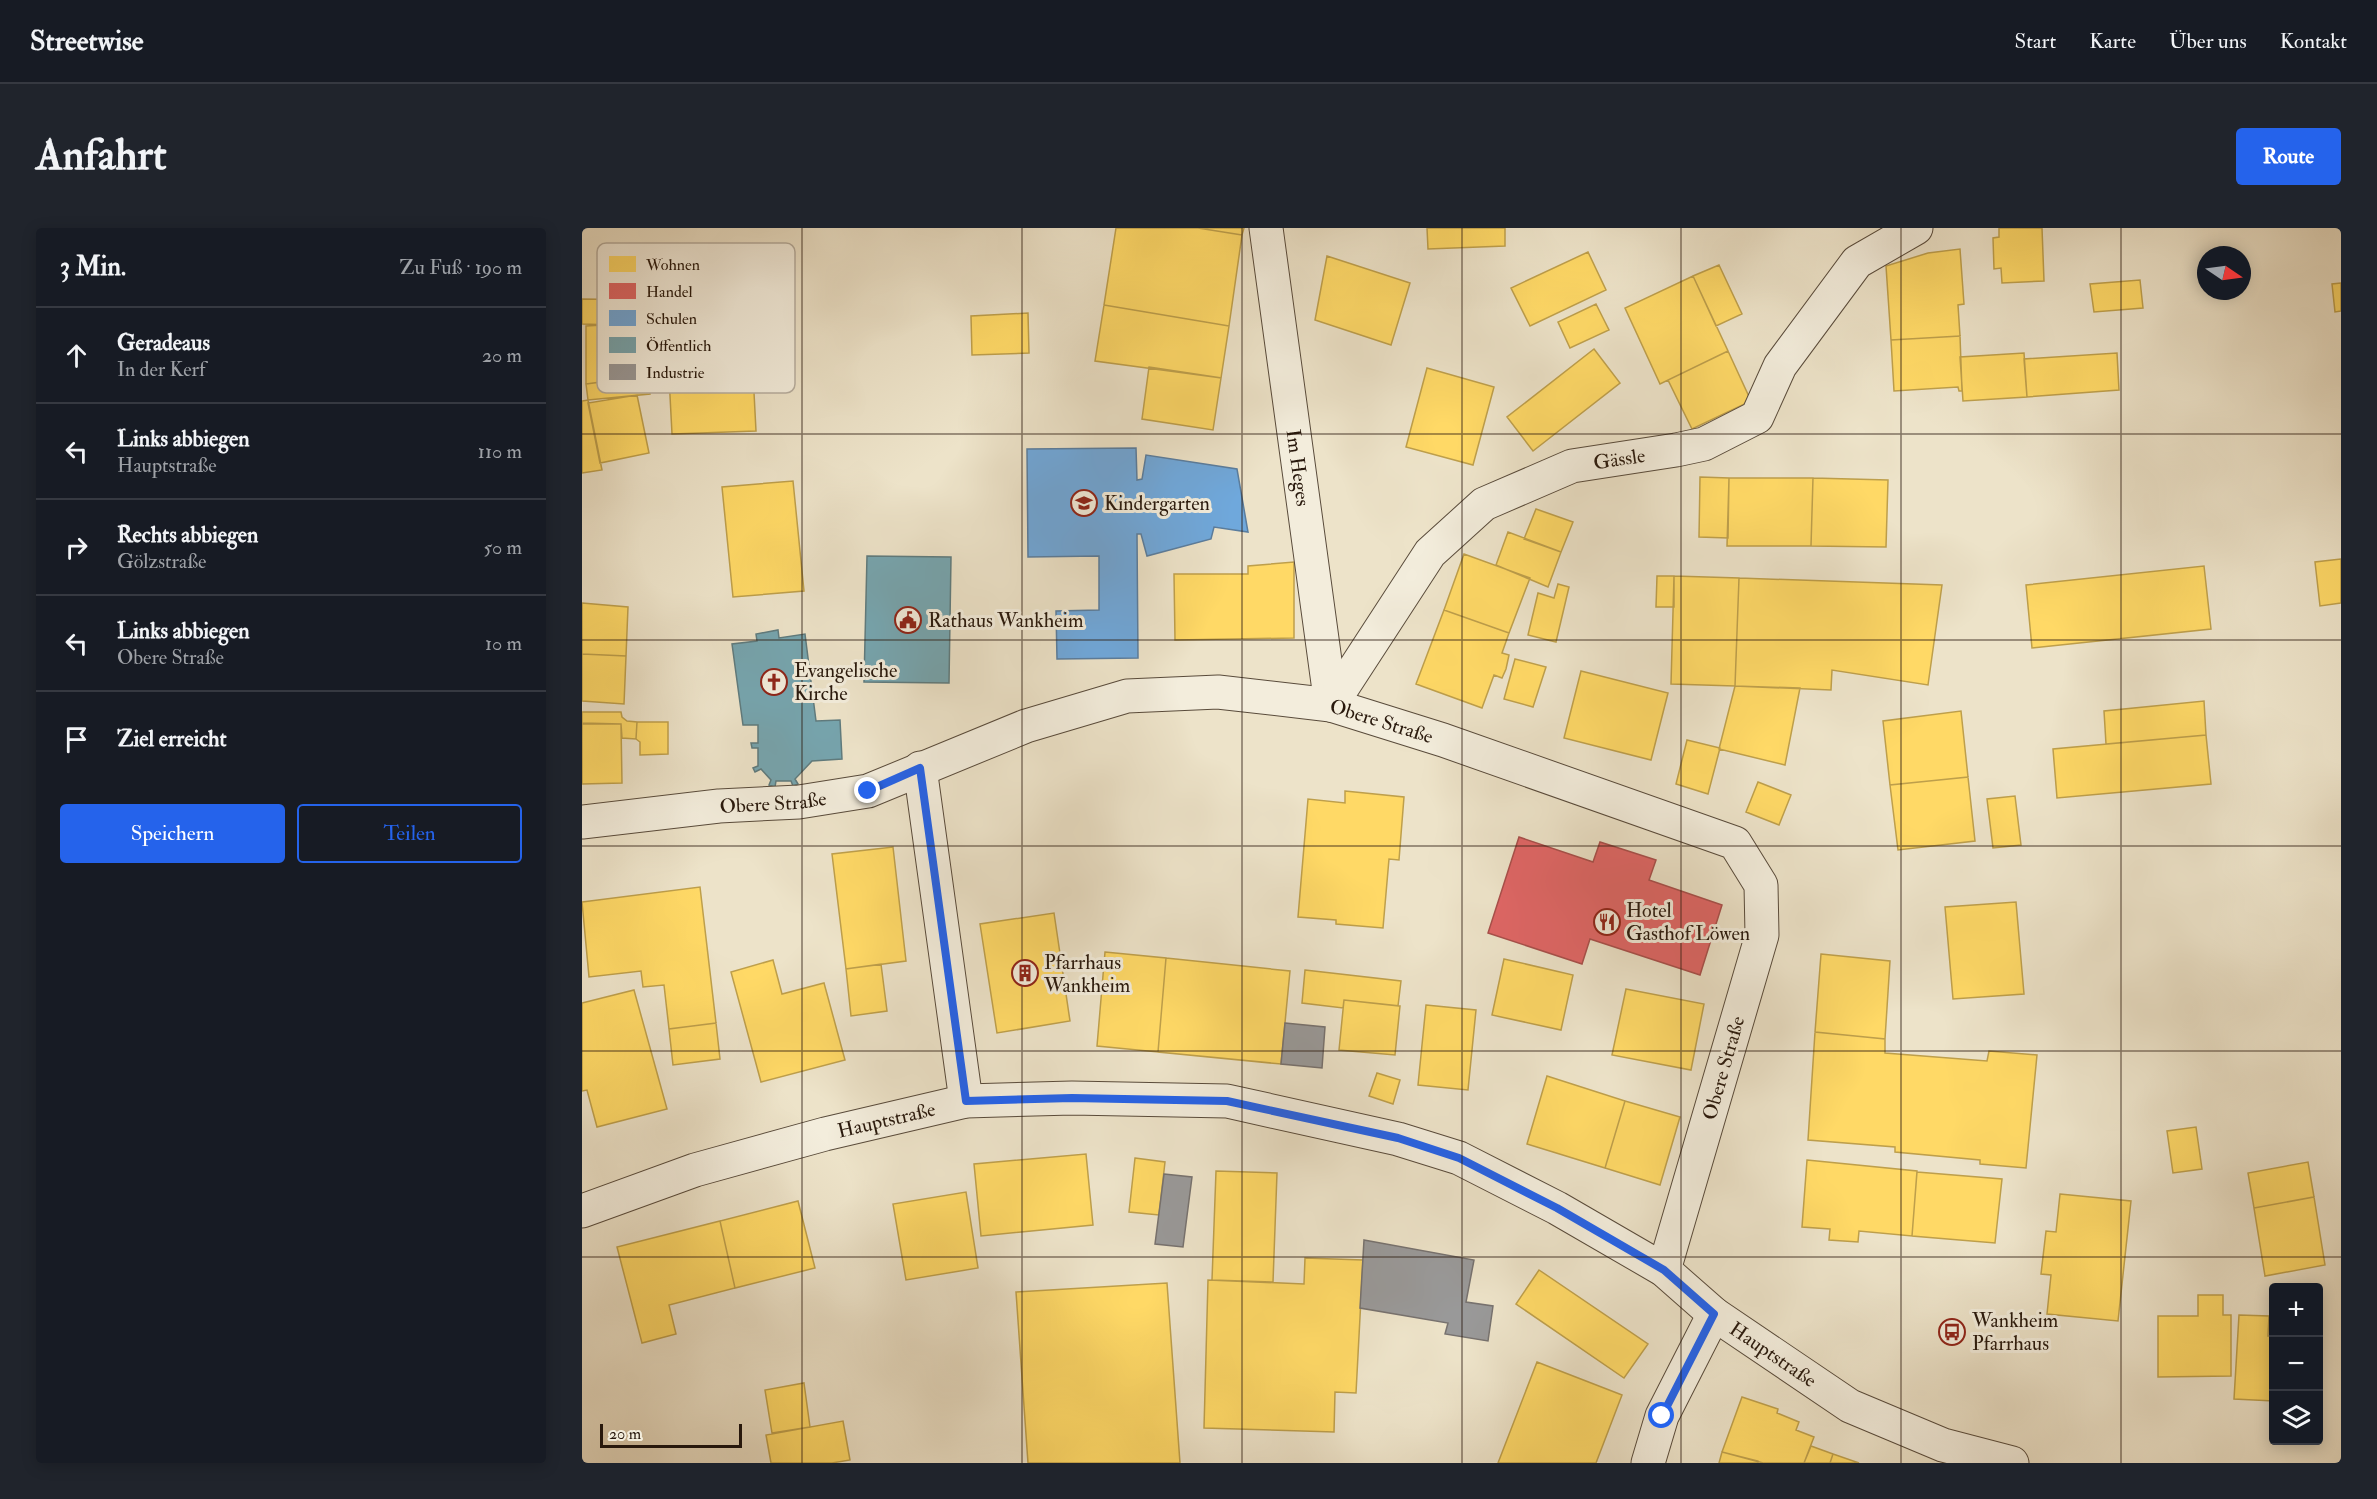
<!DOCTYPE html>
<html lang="de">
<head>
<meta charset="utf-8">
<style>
  :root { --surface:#171b24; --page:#20242c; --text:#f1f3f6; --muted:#9ea1a6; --line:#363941; --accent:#2563eb }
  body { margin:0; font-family:"IM FELL Double Pica",serif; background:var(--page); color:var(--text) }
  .controls { position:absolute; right:18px; bottom:18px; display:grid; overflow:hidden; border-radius:6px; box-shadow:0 3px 15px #0003 }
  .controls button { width:54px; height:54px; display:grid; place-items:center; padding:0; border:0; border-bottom:2px solid var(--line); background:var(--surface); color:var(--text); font:30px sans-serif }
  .compass { position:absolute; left:1615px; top:18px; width:54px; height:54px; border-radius:50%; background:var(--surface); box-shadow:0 3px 15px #0003; rotate:103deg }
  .scale { position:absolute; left:18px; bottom:15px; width:142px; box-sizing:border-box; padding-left:6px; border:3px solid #28180c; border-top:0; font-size:16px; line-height:21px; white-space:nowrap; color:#28180c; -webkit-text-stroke:4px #f3eddc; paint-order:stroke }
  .stop { position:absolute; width:18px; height:18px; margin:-14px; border:4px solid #2563eb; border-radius:50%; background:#fff }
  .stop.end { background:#2563eb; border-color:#fff; box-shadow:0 2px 6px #0008 }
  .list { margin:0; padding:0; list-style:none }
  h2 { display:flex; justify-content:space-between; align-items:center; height:78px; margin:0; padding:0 24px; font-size:26px }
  h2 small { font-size:20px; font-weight:400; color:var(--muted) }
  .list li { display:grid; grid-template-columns:39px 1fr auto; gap:18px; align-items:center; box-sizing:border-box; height:96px; padding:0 24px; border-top:2px solid var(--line) }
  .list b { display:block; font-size:22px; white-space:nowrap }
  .list p { margin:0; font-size:20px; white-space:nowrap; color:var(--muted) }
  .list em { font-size:20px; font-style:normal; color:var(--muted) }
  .actions { display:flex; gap:12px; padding:18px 24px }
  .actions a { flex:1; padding:14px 0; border:2px solid var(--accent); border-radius:6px; text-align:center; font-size:21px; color:var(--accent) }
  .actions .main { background:var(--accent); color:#fff }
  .icon { flex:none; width:33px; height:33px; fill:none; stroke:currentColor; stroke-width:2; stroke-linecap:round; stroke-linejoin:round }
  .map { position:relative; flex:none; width:1759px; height:1235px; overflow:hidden; border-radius:6px }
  header { display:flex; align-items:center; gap:36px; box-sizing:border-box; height:84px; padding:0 30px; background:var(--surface); border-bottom:2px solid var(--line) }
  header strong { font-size:28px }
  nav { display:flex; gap:33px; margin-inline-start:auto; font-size:21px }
  .intro { display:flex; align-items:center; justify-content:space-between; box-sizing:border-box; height:144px; padding:0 36px }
  h1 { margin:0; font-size:42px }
  .button { padding:15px 27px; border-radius:6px; background:var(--accent); color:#fff; font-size:21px; font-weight:700 }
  main { display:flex; gap:36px; padding:0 36px }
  aside { flex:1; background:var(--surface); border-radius:6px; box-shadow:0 3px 15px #0003 }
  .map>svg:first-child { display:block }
  .homes { fill:#ffd966; stroke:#be9f4b; stroke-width:1.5 }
  .shops { fill:#e06666; stroke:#a94f4b; stroke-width:1.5 }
  .schools { fill:#6fa8dc; stroke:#5a7d9e; stroke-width:1.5 }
  .public { fill:#76a5af; stroke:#5f7b7e; stroke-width:1.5 }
  .industry { fill:#999; stroke:#77726f; stroke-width:1.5 }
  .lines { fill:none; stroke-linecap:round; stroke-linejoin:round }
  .minor-casing { stroke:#594b3b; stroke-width:35 }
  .minor { stroke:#f3eddc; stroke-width:33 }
  .route { stroke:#2563eb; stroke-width:8 }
  .grid { fill:none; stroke:#28180c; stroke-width:1.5; stroke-opacity:0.55 }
  .labels { text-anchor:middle; stroke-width:6; stroke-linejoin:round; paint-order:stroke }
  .street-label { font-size:20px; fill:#28180c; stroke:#f3eddc }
  .poi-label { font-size:20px; fill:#28180c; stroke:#f3eddc; text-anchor:start }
  .key { fill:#f3eddc; stroke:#b6ad9e; stroke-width:1.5 }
  .key-label { font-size:16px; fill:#28180c }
</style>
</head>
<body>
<header>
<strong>Streetwise</strong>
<nav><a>Start</a><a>Karte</a><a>Über uns</a><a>Kontakt</a></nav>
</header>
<div class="intro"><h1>Anfahrt</h1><a class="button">Route</a></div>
<main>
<aside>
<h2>3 Min.<small>Zu Fuß · 190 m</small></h2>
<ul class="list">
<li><svg class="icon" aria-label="ahead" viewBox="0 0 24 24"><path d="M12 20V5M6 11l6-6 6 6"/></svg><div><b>Geradeaus</b><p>In der Kerf</p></div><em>20 m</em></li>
<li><svg class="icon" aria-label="left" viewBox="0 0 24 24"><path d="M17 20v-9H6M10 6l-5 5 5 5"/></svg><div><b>Links abbiegen</b><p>Hauptstraße</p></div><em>110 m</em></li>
<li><svg class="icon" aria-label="right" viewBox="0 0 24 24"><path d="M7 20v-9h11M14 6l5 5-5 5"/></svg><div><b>Rechts abbiegen</b><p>Gölzstraße</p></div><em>50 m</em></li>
<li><svg class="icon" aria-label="left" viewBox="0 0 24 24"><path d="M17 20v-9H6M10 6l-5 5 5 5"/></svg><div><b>Links abbiegen</b><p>Obere Straße</p></div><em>10 m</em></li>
<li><svg class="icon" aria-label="arrive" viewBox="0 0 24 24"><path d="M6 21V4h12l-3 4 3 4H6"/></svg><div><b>Ziel erreicht</b></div></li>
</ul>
<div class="actions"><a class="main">Speichern</a><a>Teilen</a></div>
</aside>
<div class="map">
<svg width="1759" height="1235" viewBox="0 0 1759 1235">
  <rect width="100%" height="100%" fill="#ede3c9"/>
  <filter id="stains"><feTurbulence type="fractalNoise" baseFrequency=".00333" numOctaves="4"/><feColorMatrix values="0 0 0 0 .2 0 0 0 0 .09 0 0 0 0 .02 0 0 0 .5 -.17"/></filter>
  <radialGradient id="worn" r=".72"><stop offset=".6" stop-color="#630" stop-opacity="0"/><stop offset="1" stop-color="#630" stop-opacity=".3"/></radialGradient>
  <!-- homes -->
  <path class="homes" d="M 534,0 L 616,0 L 660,7 L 647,98 L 522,77 Z
    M 616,0 L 662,0 L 660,7 Z
    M 845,0 L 923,0 L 923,18 L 846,21 Z
    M 1417,0 L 1460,0 L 1462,53 L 1420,55 L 1419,40 L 1412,41 L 1411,10 L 1417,9 Z
    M 1378,21 L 1382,76 L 1376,77 L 1378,108 L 1309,112 L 1304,38 L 1346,25 Z
    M 1006,24 L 1024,62 L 948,98 L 929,60 Z
    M 745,28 L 828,55 L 809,117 L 733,92 Z
    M 1137,37 L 1160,86 L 1134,98 L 1111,48 Z
    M 1111,48 L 1146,123 L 1078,156 L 1043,80 Z
    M 1558,52 L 1561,80 L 1512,84 L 1508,56 Z
    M 1759,55 L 1759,83 L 1753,84 L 1750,56 Z
    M 167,68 L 174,203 L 90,206 L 83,72 Z
    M 0,71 L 64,72 L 64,98 L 0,96 Z
    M 1014,76 L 1027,102 L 988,120 L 976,94 Z
    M 522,77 L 647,98 L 639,150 L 513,133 Z
    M 446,85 L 447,125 L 390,127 L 389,88 Z
    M 21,97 L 54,99 L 55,149 L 4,156 L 4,98 Z
    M 1378,108 L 1380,163 L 1377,163 L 1376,159 L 1312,163 L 1309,112 Z
    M 1012,121 L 1038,155 L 951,223 L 925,189 Z
    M 1146,123 L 1169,173 L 1110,201 L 1086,152 Z
    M 1442,125 L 1445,169 L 1381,173 L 1378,129 Z
    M 1535,125 L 1537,162 L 1445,169 L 1442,131 Z
    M 567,139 L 639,150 L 631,202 L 560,191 Z
    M 845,140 L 912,159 L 891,237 L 824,219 Z
    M 66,148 L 68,166 L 6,172 L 4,156 Z
    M 55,167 L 67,225 L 18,235 L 6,175 Z
    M 6,172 L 20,242 L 0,245 L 0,173 Z
    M 1118,249 L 1147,250 L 1146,310 L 1117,309 Z
    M 1147,250 L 1231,250 L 1229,318 L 1145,318 Z
    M 1231,250 L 1306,252 L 1304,319 L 1229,318 Z
    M 211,253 L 222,363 L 151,369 L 140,259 Z
    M 954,281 L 991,294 L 979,324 L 942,311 Z
    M 926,304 L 979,324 L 966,359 L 914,337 Z
    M 882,326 L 948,350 L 927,405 L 862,382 Z
    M 1759,331 L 1759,375 L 1738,378 L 1733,334 Z
    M 712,334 L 712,410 L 593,412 L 592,346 L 666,346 L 666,338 Z
    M 1622,338 L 1629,401 L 1450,420 L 1444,357 Z
    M 1075,348 L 1092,348 L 1092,379 L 1074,379 Z
    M 1092,348 L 1157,350 L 1153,458 L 1089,456 Z
    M 1157,350 L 1360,357 L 1346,457 L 1250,442 L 1249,462 L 1153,458 Z
    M 976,356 L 987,359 L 974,414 L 946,407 L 956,365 L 972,370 Z
    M 0,375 L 46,379 L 44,428 L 0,426 Z
    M 862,382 L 927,405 L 920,425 L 927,427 L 924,441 L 920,450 L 912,447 L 900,480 L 834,456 Z
    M 0,426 L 44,428 L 42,476 L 0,473 Z
    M 933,431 L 964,439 L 951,479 L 922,471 Z
    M 999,443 L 1086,465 L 1069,532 L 982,510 Z
    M 1153,458 L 1218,460 L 1203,537 L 1137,521 Z
    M 1622,473 L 1624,507 L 1524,516 L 1522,483 Z
    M 1379,483 L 1386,549 L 1308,557 L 1301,493 Z
    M 0,484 L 39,484 L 40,489 L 45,493 L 55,494 L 54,511 L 40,510 L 39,496 L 0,495 Z
    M 55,494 L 86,494 L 86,526 L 58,527 L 58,514 L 54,511 Z
    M 0,496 L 39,496 L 40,555 L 0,556 Z
    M 1624,507 L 1629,556 L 1475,570 L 1471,521 Z
    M 1105,512 L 1138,520 L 1126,566 L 1094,556 Z
    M 1386,549 L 1393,613 L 1316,622 L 1308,557 Z
    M 1176,554 L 1209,567 L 1197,597 L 1164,584 Z
    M 763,563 L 822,569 L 817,632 L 807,631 L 801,700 L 754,696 L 754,692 L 716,689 L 726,571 L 763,575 Z
    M 1433,568 L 1439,617 L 1411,620 L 1405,571 Z
    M 311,619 L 324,733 L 264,741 L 250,626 Z
    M 118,659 L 134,795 L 87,801 L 82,757 L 61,759 L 59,743 L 7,749 L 0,674 Z
    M 1434,674 L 1442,766 L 1371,771 L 1363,679 Z
    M 472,685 L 488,793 L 415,805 L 398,696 Z
    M 523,724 L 584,730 L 576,824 L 515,818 Z
    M 1239,726 L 1308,733 L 1303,811 L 1233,804 Z
    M 584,730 L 708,743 L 699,836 L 576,824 Z
    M 922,731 L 991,747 L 979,802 L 910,787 Z
    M 191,732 L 200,766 L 242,755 L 263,832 L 179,854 L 149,744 Z
    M 299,736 L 305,783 L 269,788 L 264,741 Z
    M 723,742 L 819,753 L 816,778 L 762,772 L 761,780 L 720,775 Z
    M 1044,761 L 1122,776 L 1109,842 L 1030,827 Z
    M 52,762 L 85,881 L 15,899 L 5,862 L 0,863 L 0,775 Z
    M 762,772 L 818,778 L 813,827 L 757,822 Z
    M 844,777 L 894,782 L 886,862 L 836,857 Z
    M 134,795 L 138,831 L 91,837 L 87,801 Z
    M 1233,804 L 1303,811 L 1303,825 L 1405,833 L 1407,823 L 1455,827 L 1444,940 L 1398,936 L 1398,932 L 1313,924 L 1313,919 L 1226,912 Z
    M 795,845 L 818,852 L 811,876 L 787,868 Z
    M 965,848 L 1043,873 L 1023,940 L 945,916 Z
    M 1043,873 L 1098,889 L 1078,957 L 1023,940 Z
    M 1614,899 L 1620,941 L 1591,945 L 1585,903 Z
    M 504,926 L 511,997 L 399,1008 L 392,936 Z
    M 553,930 L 583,934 L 577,987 L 547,984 Z
    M 1225,932 L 1335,943 L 1330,1008 L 1277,1003 L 1276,1014 L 1247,1012 L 1248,1001 L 1220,999 Z
    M 1726,934 L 1732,969 L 1672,980 L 1666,945 Z
    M 634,943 L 695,945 L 691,1054 L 630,1052 Z
    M 1335,944 L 1420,951 L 1413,1015 L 1330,1008 Z
    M 384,964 L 396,1040 L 324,1052 L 311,976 Z
    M 1478,966 L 1549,973 L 1536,1093 L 1465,1086 L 1469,1047 L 1459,1046 L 1464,1003 L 1474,1004 Z
    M 1732,969 L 1743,1037 L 1683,1048 L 1672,980 Z
    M 216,973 L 233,1040 L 153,1060 L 138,993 Z
    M 138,993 L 153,1060 L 87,1077 L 94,1106 L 60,1115 L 35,1019 Z
    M 723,1030 L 781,1032 L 774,1165 L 753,1164 L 752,1204 L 622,1200 L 626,1052 L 722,1056 Z
    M 957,1042 L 1066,1116 L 1042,1150 L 934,1076 Z
    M 585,1055 L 598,1235 L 446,1235 L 434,1064 Z
    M 1616,1067 L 1641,1067 L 1641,1087 L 1649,1087 L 1649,1148 L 1576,1149 L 1576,1088 L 1616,1088 Z
    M 1657,1087 L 1687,1088 L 1686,1108 L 1692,1108 L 1692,1173 L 1652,1171 Z
    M 955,1134 L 1040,1167 L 1014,1235 L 916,1235 Z
    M 222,1155 L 228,1199 L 190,1205 L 183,1162 Z
    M 1160,1169 L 1196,1181 L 1195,1185 L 1217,1194 L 1214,1202 L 1232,1209 L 1222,1235 L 1181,1235 L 1140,1224 Z
    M 261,1193 L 268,1232 L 250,1235 L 189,1235 L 184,1207 Z
    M 1229,1218 L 1251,1226 L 1248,1235 L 1222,1235 Z
    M 1140,1224 L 1176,1233 L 1176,1235 L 1137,1235 Z
    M 1251,1226 L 1277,1235 L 1248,1235 Z"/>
  <!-- shops -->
  <path class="shops" d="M 937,609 L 1011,634 L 1018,614 L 1074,632 L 1067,652 L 1140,677 L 1118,747 L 1008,711 L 1000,736 L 906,705 Z"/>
  <!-- schools -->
  <path class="schools" d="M 554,220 L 555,252 L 560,251 L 564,227 L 655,241 L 666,304 L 632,299 L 629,311 L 565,328 L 559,306 L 555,306 L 556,430 L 475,431 L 474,383 L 517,382 L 517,328 L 446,329 L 445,221 Z"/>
  <!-- public -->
  <path class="public" d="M 285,328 L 369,329 L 367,455 L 282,454 Z
    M 196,402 L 197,410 L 223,406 L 234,493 L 258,492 L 260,531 L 230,533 L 213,551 L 216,556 L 211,558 L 209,553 L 194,553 L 193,559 L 187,557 L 189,552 L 179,541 L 173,544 L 171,540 L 176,538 L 176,520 L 170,520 L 169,515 L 176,515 L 176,497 L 161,497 L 150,416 L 175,413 L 174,406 Z"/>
  <!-- industry -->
  <path class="industry" d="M 703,795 L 743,799 L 740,840 L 699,836 Z
    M 582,946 L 610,949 L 601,1019 L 573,1016 Z
    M 782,1012 L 892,1032 L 884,1074 L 911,1078 L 906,1113 L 863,1106 L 866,1095 L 778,1080 Z"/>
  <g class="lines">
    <defs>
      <g id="minor">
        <path id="s1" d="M 684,0 L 749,477"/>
        <path id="s2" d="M 749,477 L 848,325 L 902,276 L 990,238 L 1094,222 L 1122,216 L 1175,189 L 1198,138 L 1275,34 L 1334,0"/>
        <path d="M 338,540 L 384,873"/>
        <path id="s3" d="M 0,594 L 137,578 L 217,574 L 286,563 L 444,498 L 545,468 L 636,464 L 749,477 L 861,512 L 1153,615 L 1179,657 L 1180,707 L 1082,1042"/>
        <path id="s4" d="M 0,983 L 113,942 L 243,906 L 384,873 L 490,870 L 645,873 L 816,911 L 877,930 L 975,980 L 1082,1042 L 1132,1086 L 1268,1178 L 1361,1217 L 1430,1235"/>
        <path d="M 1066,1235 L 1080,1188 L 1132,1086"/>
      </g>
    </defs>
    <!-- minor casing -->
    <use href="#minor" class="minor-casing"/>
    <!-- minor -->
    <use href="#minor" class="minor"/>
  </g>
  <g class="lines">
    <!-- route -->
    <path class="route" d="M 286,563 L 338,540 L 384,873 L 490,870 L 645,873 L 816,910 L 877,930 L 975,980 L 1082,1042 L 1132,1086 L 1080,1188"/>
  </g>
  <!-- grid -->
  <path class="grid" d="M 220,0 L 220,1235M 440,0 L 440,1235M 660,0 L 660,1235M 880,0 L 880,1235M 1099,0 L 1099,1235M 1319,0 L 1319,1235M 1539,0 L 1539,1235M 0,206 L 1759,206M 0,412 L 1759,412M 0,618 L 1759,618M 0,823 L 1759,823M 0,1029 L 1759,1029"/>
  <!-- icons -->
  <defs>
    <symbol id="school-ring" viewBox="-11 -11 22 22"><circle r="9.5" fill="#f3eddc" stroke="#8f2418" stroke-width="1.5"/><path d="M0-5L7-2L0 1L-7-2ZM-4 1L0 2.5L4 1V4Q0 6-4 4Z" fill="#8f2418"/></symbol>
    <symbol id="civic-ring" viewBox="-11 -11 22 22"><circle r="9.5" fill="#f3eddc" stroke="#8f2418" stroke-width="1.5"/><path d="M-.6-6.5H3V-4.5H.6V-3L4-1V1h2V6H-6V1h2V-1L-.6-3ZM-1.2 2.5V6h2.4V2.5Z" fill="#8f2418"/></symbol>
    <symbol id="church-ring" viewBox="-11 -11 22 22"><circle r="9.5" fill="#f3eddc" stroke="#8f2418" stroke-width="1.5"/><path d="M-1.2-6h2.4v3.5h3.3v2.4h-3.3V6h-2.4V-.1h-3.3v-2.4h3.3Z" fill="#8f2418"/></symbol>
    <symbol id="restaurant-ring" viewBox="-11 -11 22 22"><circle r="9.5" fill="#f3eddc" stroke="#8f2418" stroke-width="1.5"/><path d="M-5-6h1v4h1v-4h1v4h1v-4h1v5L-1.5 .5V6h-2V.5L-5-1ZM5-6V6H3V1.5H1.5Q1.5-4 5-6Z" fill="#8f2418"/></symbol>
    <symbol id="building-ring" viewBox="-11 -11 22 22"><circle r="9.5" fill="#f3eddc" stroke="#8f2418" stroke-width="1.5"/><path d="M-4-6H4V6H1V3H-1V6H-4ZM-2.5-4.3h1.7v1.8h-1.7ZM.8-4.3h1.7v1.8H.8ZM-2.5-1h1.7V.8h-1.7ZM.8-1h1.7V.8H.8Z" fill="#8f2418"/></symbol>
    <symbol id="bus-ring" viewBox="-11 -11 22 22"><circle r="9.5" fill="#f3eddc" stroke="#8f2418" stroke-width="1.5"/><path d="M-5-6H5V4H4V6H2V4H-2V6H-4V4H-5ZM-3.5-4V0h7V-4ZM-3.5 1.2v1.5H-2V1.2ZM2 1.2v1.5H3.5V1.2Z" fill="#8f2418"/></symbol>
  </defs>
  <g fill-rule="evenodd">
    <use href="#school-ring" x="487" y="260" width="30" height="30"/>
    <use href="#civic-ring" x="311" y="377" width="30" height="30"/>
    <use href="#church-ring" x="177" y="439" width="30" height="30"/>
    <use href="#restaurant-ring" x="1010" y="679" width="30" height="30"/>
    <use href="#building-ring" x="428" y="730" width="30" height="30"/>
    <use href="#bus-ring" x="1355" y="1089" width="30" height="30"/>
  </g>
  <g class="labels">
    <!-- street labels -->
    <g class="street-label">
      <text dy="7" stroke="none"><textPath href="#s2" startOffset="398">Gässle</textPath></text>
      <text dy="7" stroke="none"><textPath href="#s1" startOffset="242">Im Heges</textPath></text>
      <text dy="7" stroke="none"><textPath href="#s3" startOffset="822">Obere Straße</textPath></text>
      <text dy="7" stroke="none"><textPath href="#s3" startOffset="192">Obere Straße</textPath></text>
      <text transform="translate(1141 840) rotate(-74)" y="7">Obere Straße</text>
      <text dy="7" stroke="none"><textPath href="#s4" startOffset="318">Hauptstraße</textPath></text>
      <text dy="7" stroke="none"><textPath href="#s4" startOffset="1272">Hauptstraße</textPath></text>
    </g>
    <!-- poi labels -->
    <g class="poi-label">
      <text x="522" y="282">Kindergarten</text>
      <text x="346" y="399">Rathaus Wankheim</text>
      <text x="212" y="449">Evangelische<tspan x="212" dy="23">Kirche</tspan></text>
      <text x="1044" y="689">Hotel<tspan x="1044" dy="23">Gasthof Löwen</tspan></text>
      <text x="462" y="741">Pfarrhaus<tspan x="462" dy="23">Wankheim</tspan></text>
      <text x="1390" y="1099">Wankheim<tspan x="1390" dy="23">Pfarrhaus</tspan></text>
    </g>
  </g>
  <!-- legend -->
  <rect x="15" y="15" width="198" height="150" rx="9" class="key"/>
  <rect x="27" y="28" width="27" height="16" fill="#ffd966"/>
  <rect x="27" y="55" width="27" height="16" fill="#e06666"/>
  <rect x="27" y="82" width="27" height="16" fill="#6fa8dc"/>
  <rect x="27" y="109" width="27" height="16" fill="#76a5af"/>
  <rect x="27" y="136" width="27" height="16" fill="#999"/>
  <g class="key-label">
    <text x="64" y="42">Wohnen</text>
    <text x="64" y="69">Handel</text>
    <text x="64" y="96">Schulen</text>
    <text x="64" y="123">Öffentlich</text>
    <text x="64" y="150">Industrie</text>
  </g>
  <rect width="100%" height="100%" filter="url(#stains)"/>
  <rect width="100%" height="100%" fill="url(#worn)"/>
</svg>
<div class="controls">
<button>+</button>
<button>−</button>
<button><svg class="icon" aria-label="layers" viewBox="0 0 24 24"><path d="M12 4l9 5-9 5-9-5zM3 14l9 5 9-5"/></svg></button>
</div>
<svg class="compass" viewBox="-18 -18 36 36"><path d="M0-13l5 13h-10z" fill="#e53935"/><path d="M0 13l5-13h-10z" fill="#9ea1a6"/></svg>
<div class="scale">20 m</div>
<div class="stop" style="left:1080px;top:1188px"></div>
<div class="stop end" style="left:286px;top:563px"></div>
</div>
</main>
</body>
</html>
